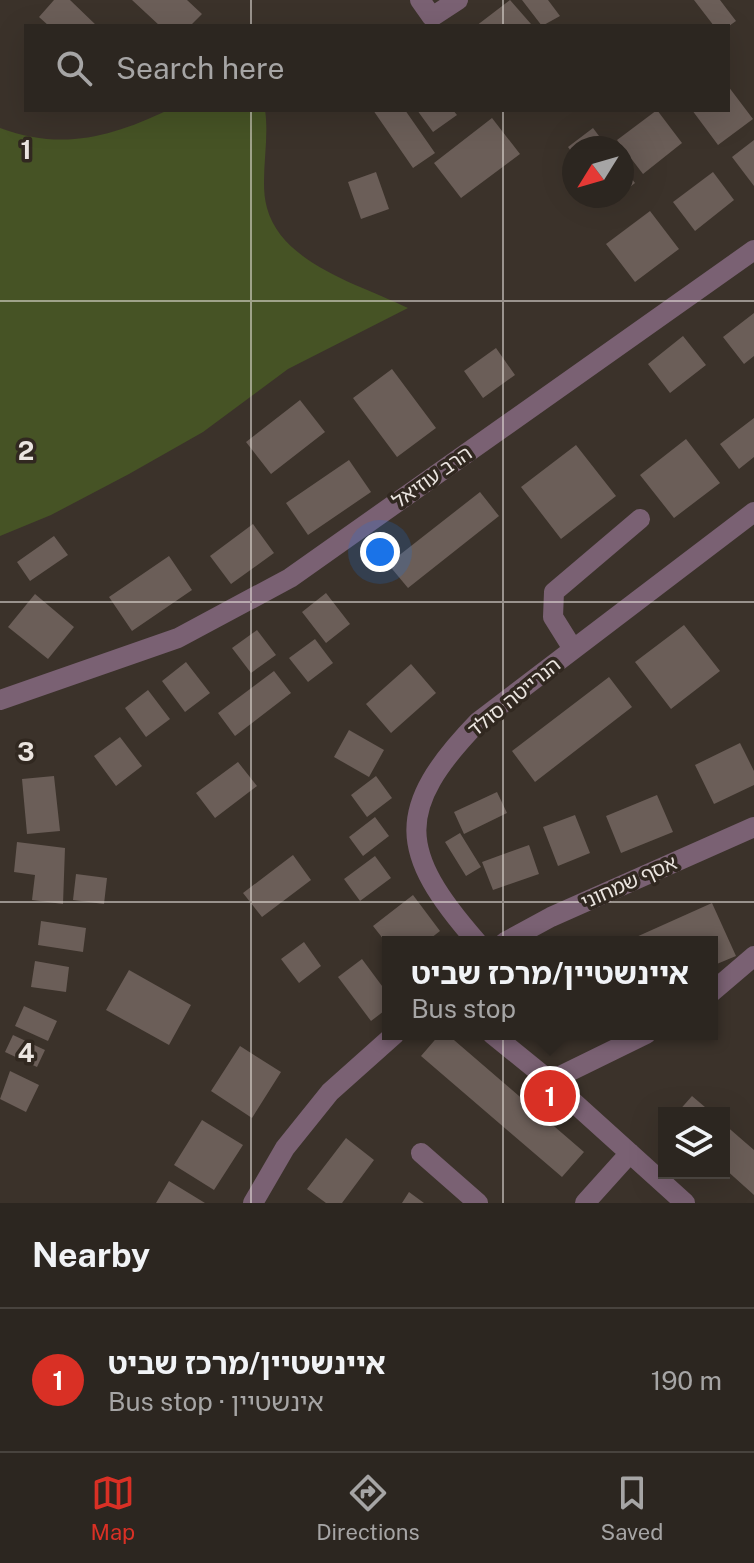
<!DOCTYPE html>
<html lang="en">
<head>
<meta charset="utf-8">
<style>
  :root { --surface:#2c2620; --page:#38322d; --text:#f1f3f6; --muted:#a6a5a5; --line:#48433e; --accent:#d93025 }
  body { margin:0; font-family:"Public Sans","Noto Sans Hebrew",sans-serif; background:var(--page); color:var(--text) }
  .controls { position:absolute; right:24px; bottom:24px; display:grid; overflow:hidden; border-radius:0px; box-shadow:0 8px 32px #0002 }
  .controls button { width:72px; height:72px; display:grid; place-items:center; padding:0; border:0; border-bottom:2px solid var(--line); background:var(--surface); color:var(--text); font:40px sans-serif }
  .compass { position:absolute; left:562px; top:136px; width:72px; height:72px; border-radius:50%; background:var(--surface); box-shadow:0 8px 32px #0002; rotate:233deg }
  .you { position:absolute; left:380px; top:552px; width:28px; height:28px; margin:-20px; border:6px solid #fff; border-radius:50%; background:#1a73e8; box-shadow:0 0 0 12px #1a73e833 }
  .badge { display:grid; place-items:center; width:52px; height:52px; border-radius:50%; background:var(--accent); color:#fff; font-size:26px; font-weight:700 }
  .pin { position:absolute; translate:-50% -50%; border:4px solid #fff; box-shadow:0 2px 8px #0006 }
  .popup { position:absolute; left:382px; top:936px; width:336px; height:104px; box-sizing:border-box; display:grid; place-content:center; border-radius:0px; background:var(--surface); filter:drop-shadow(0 2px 6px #0005); font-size:26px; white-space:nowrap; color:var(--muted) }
  .popup b { font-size:30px; color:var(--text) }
  .popup::after { content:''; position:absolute; left:50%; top:100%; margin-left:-16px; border:16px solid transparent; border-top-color:var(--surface) }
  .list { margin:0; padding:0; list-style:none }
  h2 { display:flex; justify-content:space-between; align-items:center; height:104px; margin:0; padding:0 32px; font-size:34px }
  h2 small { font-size:26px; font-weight:400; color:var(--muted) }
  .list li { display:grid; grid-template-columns:52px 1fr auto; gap:24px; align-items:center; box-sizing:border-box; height:144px; padding:0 32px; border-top:2px solid var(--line) }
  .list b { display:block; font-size:30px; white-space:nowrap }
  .list p { margin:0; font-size:26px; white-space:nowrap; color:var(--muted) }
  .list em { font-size:26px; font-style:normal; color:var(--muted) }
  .icon { flex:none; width:44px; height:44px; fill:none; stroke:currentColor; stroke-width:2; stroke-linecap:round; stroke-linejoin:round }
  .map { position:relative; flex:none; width:754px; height:1203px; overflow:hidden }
  .search { position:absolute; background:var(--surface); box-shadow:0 8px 32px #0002; left:24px; right:24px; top:24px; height:88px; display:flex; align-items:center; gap:20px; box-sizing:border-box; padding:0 28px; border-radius:0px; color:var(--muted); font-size:30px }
  .sheet { height:248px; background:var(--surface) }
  nav { display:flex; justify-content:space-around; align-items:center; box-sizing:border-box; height:112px; border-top:2px solid var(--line); background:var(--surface); font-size:22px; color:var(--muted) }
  nav a { display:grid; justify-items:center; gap:4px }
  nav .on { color:var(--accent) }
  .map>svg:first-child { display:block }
  .green { fill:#465325 }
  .building { fill:#6b5e58 }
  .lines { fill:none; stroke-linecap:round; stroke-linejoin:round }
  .minor { stroke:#7a6173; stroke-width:20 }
  .grid { fill:none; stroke:#eae4df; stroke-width:2; stroke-opacity:0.55 }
  .labels { text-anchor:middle; stroke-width:7; stroke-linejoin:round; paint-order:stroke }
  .street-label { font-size:20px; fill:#eae4df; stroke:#312820 }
  .grid-label { font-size:26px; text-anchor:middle; font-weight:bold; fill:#eae4df; stroke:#312820; stroke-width:7; stroke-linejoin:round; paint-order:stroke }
</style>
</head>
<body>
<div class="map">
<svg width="754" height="1203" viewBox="0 0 754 1203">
  <rect width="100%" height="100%" fill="#3b322a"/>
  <!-- green -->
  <path class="green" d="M 168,110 L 265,110 C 270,141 259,180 267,208 C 282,264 361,285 408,308 L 288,369 L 203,432 L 129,474 L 51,515 L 0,536 L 0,128 C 62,151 111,137 168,110 Z"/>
  <!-- building -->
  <path class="building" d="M 54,0 L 70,0 L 97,26 L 49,26 L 39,17 Z
    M 132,0 L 187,0 L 202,14 L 190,26 L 160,26 Z
    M 510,0 L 531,24 L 476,26 Z
    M 522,0 L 548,0 L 560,16 L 542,26 Z
    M 694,0 L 720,0 L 736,21 L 729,26 L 714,26 Z
    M 728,86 L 753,119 L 718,145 L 692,110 L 728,110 Z
    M 373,110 L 405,110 L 435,153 L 413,168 Z
    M 417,110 L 453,110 L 457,115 L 433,132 Z
    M 657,110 L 682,143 L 643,174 L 617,140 Z
    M 492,118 L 520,154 L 461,198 L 434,163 Z
    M 593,128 L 608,148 L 574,148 L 574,155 L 568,147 Z
    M 754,140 L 754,186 L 732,157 Z
    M 622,166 L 635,183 L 622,193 Z
    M 376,172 L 389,209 L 361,219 L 348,182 Z
    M 713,172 L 734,200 L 695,231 L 673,202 Z
    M 650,211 L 679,249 L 635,282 L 606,244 Z
    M 754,313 L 754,356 L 744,364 L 723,337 Z
    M 683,336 L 706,365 L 670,393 L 648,364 Z
    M 496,348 L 515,375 L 483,398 L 464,371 Z
    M 392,369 L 436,428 L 397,457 L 353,398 Z
    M 300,400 L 325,432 L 271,474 L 246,442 Z
    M 754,418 L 754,457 L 739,469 L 720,444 Z
    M 686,439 L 720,483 L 674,518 L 640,475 Z
    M 576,445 L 616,496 L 561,539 L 521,487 Z
    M 349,460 L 371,492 L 308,535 L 286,503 Z
    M 480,492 L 499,516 L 408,588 L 388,564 Z
    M 253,524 L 274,553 L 231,584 L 210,556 Z
    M 54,536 L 68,555 L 30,581 L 17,562 Z
    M 169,556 L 192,590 L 132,631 L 109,597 Z
    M 326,593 L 350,624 L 326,643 L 302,612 Z
    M 35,594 L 74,627 L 48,659 L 8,627 Z
    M 684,625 L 720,671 L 671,709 L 635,662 Z
    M 257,630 L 276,655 L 251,673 L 232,648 Z
    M 315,639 L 333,663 L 308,682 L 289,658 Z
    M 186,662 L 210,693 L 185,712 L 162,681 Z
    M 411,664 L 436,693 L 391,733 L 366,704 Z
    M 274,671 L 291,693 L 235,736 L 218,713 Z
    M 609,677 L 632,707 L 535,782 L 512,751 Z
    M 148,690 L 170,719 L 146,737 L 125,708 Z
    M 349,730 L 384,750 L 369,777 L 334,757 Z
    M 120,737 L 142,766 L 116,786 L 94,756 Z
    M 740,743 L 754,771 L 754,785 L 714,804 L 695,765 Z
    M 238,762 L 257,786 L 215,818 L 196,793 Z
    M 54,776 L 60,831 L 27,834 L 22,779 Z
    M 376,776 L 392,798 L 367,817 L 351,795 Z
    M 497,792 L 507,813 L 464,834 L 454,812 Z
    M 657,795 L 673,832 L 621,853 L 606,816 Z
    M 575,815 L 590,853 L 558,866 L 543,827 Z
    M 375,817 L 389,836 L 363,856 L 349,837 Z
    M 460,833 L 481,867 L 466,876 L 445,842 Z
    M 17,842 L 65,848 L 63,904 L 32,900 L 35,875 L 14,872 Z
    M 529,845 L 539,874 L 493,890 L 482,862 Z
    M 293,855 L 311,880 L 262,917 L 243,893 Z
    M 375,856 L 391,878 L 360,901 L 344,879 Z
    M 76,874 L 107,878 L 104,904 L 73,900 Z
    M 413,895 L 440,931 L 426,942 L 388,942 L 388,945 L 373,926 Z
    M 712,903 L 736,956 L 712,966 L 712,942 L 625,942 Z
    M 41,921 L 86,928 L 83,952 L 38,945 Z
    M 304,942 L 321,966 L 299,983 L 281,959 Z
    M 362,959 L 388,994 L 388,1008 L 371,1021 L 338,977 Z
    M 35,961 L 69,967 L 66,992 L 31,987 Z
    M 129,970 L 191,1005 L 169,1045 L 106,1010 Z
    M 24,1006 L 57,1021 L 48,1041 L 15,1026 Z
    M 440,1034 L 447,1034 L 584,1152 L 562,1177 L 421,1056 Z
    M 13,1035 L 45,1050 L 37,1067 L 5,1052 Z
    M 240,1046 L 281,1072 L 252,1118 L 211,1091 Z
    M 10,1071 L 39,1085 L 26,1112 L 0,1099 Z
    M 692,1096 L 712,1113 L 677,1113 Z
    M 202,1120 L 243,1145 L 214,1190 L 174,1165 Z
    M 724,1124 L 754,1150 L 754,1195 L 724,1168 Z
    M 346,1138 L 374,1160 L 342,1203 L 326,1203 L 307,1189 Z
    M 169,1181 L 205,1203 L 156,1203 Z
    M 409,1192 L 424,1203 L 402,1203 Z"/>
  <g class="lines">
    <!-- minor -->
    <path class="minor" d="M 420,0 L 432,17 L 458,0
      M 573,649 L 553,617 L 554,592 L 640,519
      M 0,700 L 178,638 L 290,578 L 754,250
      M 477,942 C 398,852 394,809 478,722 L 754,512
      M 505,942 L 551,917 L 754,827
      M 712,992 L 754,956
      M 492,1034 L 550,1081 L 685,1203
      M 550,1081 L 646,1034
      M 421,1153 L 478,1203
      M 253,1203 L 285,1148 L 330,1092 L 395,1034
      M 585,1203 L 630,1153"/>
  </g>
  <!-- grid -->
  <path class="grid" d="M 251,0 L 251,26M 503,0 L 503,26M 251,110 L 251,1203M 503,110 L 503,1203M 0,301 L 754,301M 0,602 L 754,602M 0,902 L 754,902"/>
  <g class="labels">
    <!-- street labels -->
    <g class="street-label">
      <text transform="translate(432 477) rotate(-35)" y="7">הרב עוזיאל</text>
      <text transform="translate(514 697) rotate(-39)" y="7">הנרייטה סולד</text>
      <text transform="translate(629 882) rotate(-24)" y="7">אסף שמחוני</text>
    </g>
  </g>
  <g class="grid-label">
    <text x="26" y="159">1</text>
    <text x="26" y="460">2</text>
    <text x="26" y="761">3</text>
    <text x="26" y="1062">4</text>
  </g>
</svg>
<div class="controls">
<button><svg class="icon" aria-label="layers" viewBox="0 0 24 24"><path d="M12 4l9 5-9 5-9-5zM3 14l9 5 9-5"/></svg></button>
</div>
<svg class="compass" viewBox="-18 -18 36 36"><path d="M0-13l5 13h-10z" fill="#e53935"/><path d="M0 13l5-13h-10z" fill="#a6a5a5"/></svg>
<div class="you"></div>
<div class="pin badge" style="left:550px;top:1096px">1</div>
<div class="popup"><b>איינשטיין/מרכז שביט</b>Bus stop</div>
<div class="search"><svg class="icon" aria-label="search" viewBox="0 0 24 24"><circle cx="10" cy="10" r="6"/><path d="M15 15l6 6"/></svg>Search here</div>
</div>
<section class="sheet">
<h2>Nearby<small></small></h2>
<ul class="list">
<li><span class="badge">1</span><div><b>איינשטיין/מרכז שביט</b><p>Bus stop · אינשטיין</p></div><em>190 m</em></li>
</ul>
</section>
<nav>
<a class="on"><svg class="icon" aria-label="map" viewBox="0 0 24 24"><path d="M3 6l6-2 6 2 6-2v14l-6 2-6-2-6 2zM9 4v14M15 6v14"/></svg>Map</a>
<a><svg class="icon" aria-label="directions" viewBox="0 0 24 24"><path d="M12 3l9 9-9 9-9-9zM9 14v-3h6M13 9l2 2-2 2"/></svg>Directions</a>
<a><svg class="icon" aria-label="saved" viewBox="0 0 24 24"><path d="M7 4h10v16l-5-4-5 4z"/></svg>Saved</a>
</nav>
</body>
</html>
